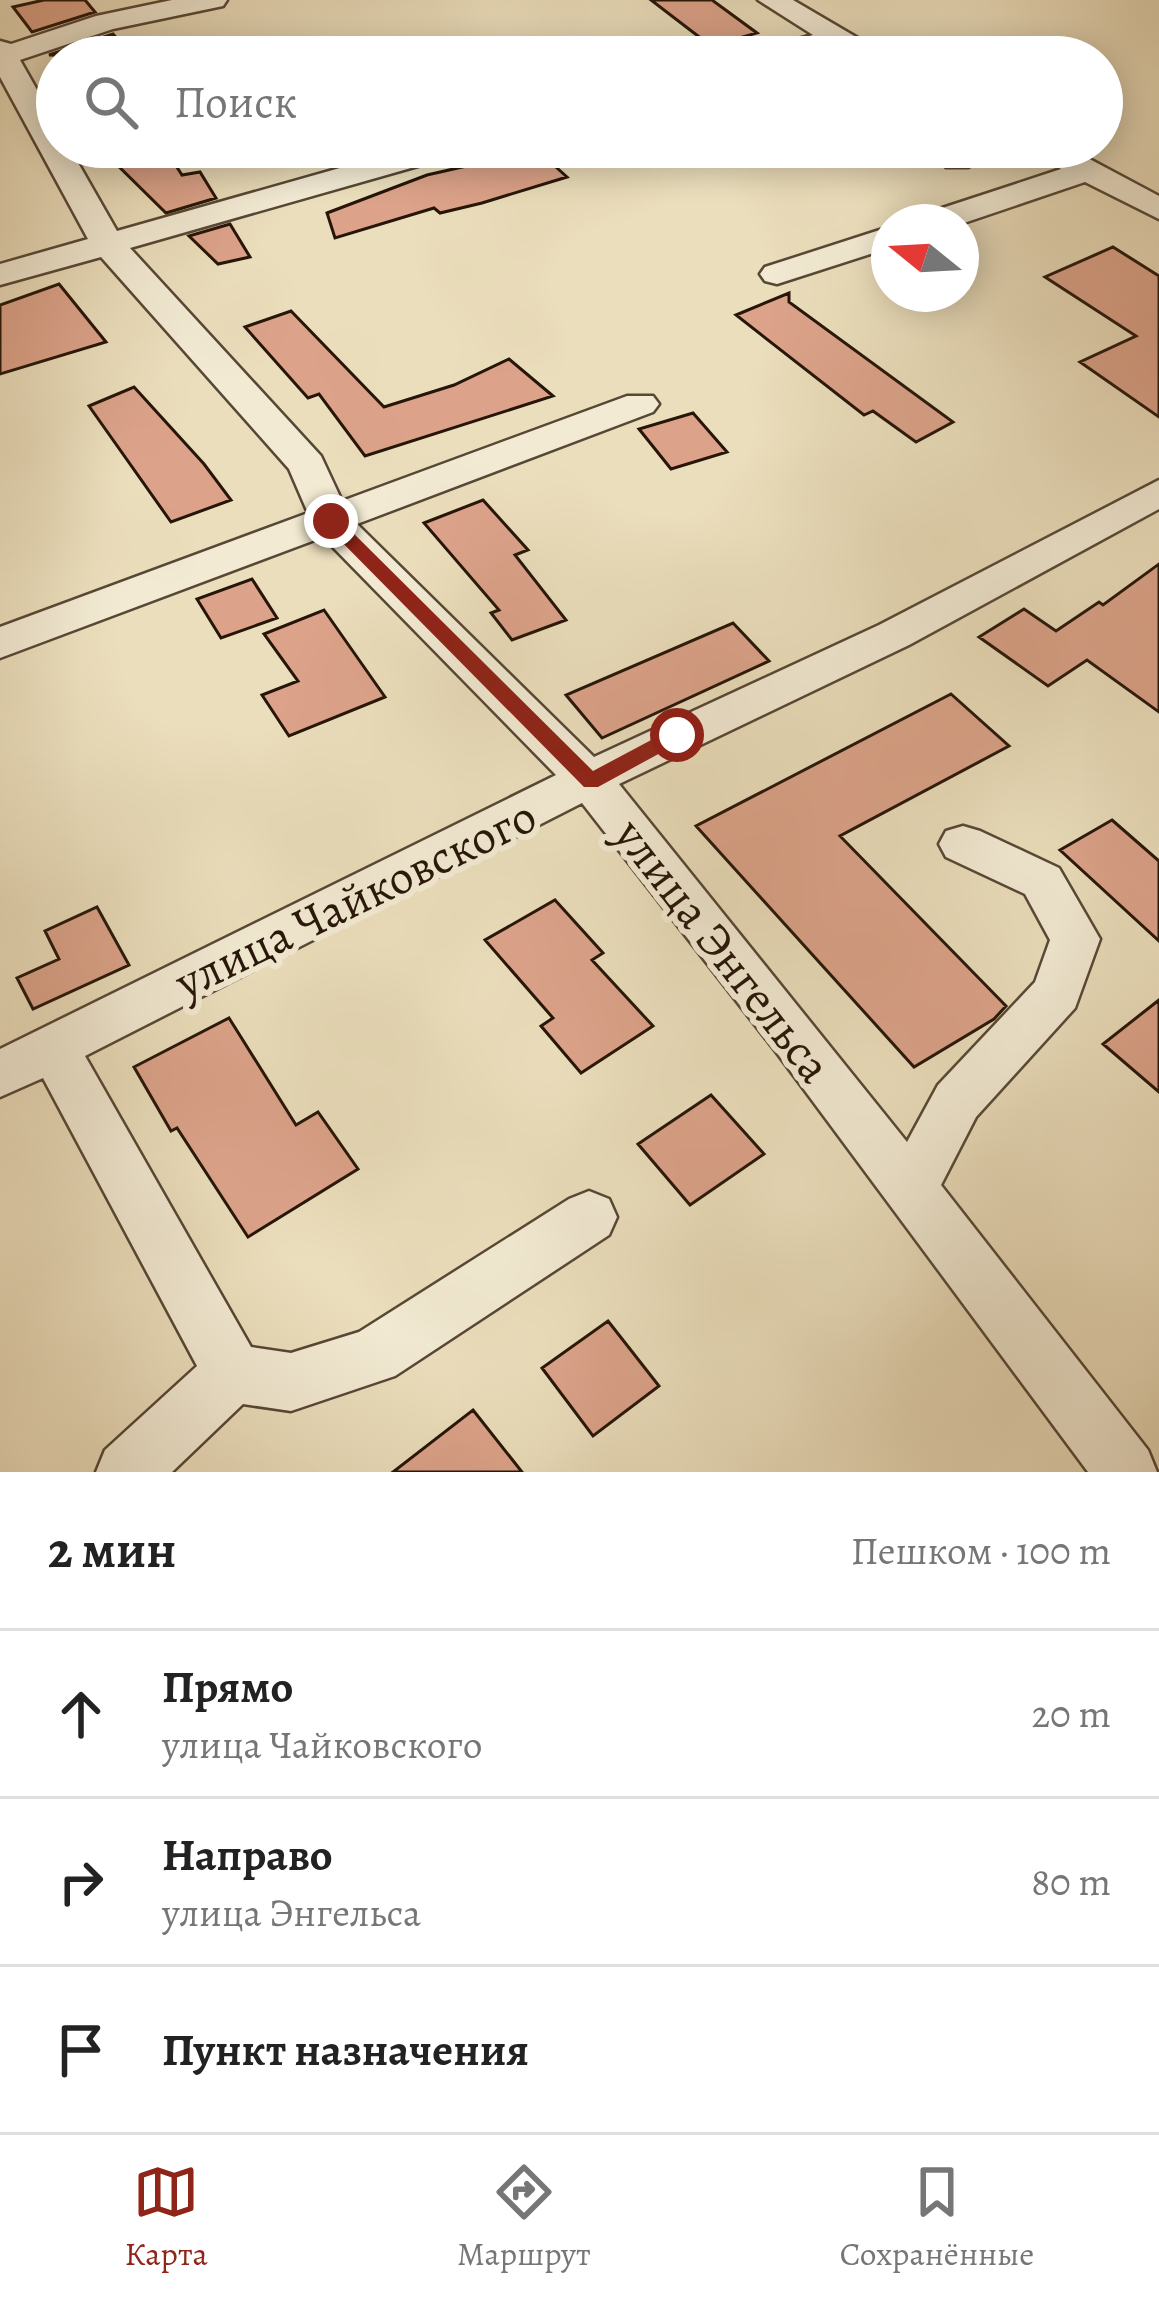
<!DOCTYPE html>
<html lang="ru">
<head>
<meta charset="utf-8">
<style>
  :root { --surface:#fff; --page:#f2f2f2; --text:#222; --muted:#767676; --line:#e0e0e0; --accent:#8f2418 }
  body { margin:0; font-family:Alegreya,serif; background:var(--page); color:var(--text) }
  .compass { position:absolute; left:871px; top:204px; width:108px; height:108px; border-radius:50%; background:var(--surface); box-shadow:0 6px 30px #0003; rotate:288deg }
  .stop { position:absolute; width:36px; height:36px; margin:-27px; border:9px solid #8f2418; border-radius:50%; background:#fff }
  .stop.end { background:#8f2418; border-color:#fff; box-shadow:0 3px 12px #0008 }
  .list { margin:0; padding:0; list-style:none }
  h2 { display:flex; justify-content:space-between; align-items:center; height:156px; margin:0; padding:0 48px; font-size:51px }
  h2 small { font-size:39px; font-weight:400; color:var(--muted) }
  .list li { display:grid; grid-template-columns:78px 1fr auto; gap:36px; align-items:center; box-sizing:border-box; height:168px; padding:0 48px; border-top:3px solid var(--line) }
  .list b { display:block; font-size:45px; white-space:nowrap }
  .list p { margin:0; font-size:39px; white-space:nowrap; color:var(--muted) }
  .list em { font-size:39px; font-style:normal; color:var(--muted) }
  .icon { flex:none; width:66px; height:66px; fill:none; stroke:currentColor; stroke-width:2; stroke-linecap:round; stroke-linejoin:round }
  .map { position:relative; flex:none; width:1159px; height:1472px; overflow:hidden }
  .search { position:absolute; background:var(--surface); box-shadow:0 6px 30px #0003; left:36px; right:36px; top:36px; height:132px; display:flex; align-items:center; gap:30px; box-sizing:border-box; padding:0 42px; border-radius:66px; color:var(--muted); font-size:45px }
  .sheet { height:660px; background:var(--surface) }
  nav { display:flex; justify-content:space-around; align-items:center; box-sizing:border-box; height:168px; border-top:3px solid var(--line); background:var(--surface); font-size:33px; color:var(--muted) }
  nav a { display:grid; justify-items:center; gap:6px }
  nav .on { color:var(--accent) }
  .map>svg:first-child { display:block }
  .building { fill:#dca38a; stroke:#261508; stroke-width:3 }
  .lines { fill:none; stroke-linecap:round; stroke-linejoin:round }
  .minor-casing { stroke:#574735; stroke-width:5 }
  .minor { fill:#f2ead3; fill-rule:evenodd }
  .route { fill:#8f2418 }
  .labels { text-anchor:middle; stroke-width:12; stroke-linejoin:round; paint-order:stroke }
  .street-label { font-size:48px; fill:#261508; stroke:#f2ead3 }
</style>
</head>
<body>
<div class="map">
<svg width="1159" height="1472" viewBox="0 0 1159 1472">
  <rect width="100%" height="100%" fill="#ebdebc"/>
  <filter id="stains"><feTurbulence type="fractalNoise" baseFrequency=".00167" numOctaves="4"/><feColorMatrix values="0 0 0 0 .2 0 0 0 0 .09 0 0 0 0 .02 0 0 0 .5 -.17"/></filter>
  <radialGradient id="worn" r=".72"><stop offset=".6" stop-color="#630" stop-opacity="0"/><stop offset="1" stop-color="#630" stop-opacity=".3"/></radialGradient>
  <!-- building -->
  <path class="building" d="M 44,0 L 85,0 L 95,12 L 32,32 L 13,7 Z
    M 651,0 L 712,0 L 757,33 L 711,46 Z
    M 113,34 L 133,57 L 49,55 Z
    M 99,147 L 164,147 L 182,175 L 200,172 L 216,198 L 166,213 Z
    M 537,150 L 567,177 L 482,203 L 440,213 L 434,208 L 335,238 L 327,213 L 427,175 Z
    M 230,224 L 250,257 L 218,264 L 189,236 Z
    M 1113,247 L 1159,276 L 1159,417 L 1080,362 L 1136,336 L 1045,277 Z
    M 59,284 L 106,342 L 0,374 L 0,305 Z
    M 789,293 L 789,302 L 953,422 L 916,442 L 873,411 L 864,415 L 736,315 Z
    M 291,311 L 384,407 L 454,385 L 509,359 L 553,396 L 365,456 L 319,394 L 308,398 L 245,327 Z
    M 134,387 L 204,464 L 231,500 L 171,522 L 89,406 Z
    M 693,413 L 727,452 L 671,469 L 639,429 Z
    M 483,500 L 528,550 L 515,555 L 566,620 L 512,640 L 491,613 L 499,610 L 424,523 Z
    M 1159,564 L 1159,712 L 1087,660 L 1048,686 L 979,637 L 1024,609 L 1056,631 L 1099,602 L 1103,605 Z
    M 252,579 L 277,618 L 221,638 L 197,599 Z
    M 324,610 L 385,697 L 289,736 L 262,695 L 298,681 L 264,634 Z
    M 733,623 L 769,661 L 602,738 L 566,695 Z
    M 951,694 L 1009,746 L 840,836 L 1006,1006 L 994,1019 L 914,1067 L 696,826 Z
    M 1112,820 L 1159,861 L 1159,941 L 1060,850 Z
    M 555,900 L 603,953 L 592,960 L 653,1026 L 581,1073 L 541,1026 L 553,1018 L 485,940 Z
    M 97,907 L 129,965 L 33,1009 L 17,978 L 59,959 L 45,931 Z
    M 1159,1000 L 1159,1092 L 1103,1044 Z
    M 229,1018 L 296,1125 L 318,1112 L 358,1169 L 248,1237 L 177,1128 L 171,1131 L 134,1067 Z
    M 711,1095 L 764,1154 L 690,1205 L 638,1144 Z
    M 608,1321 L 659,1386 L 593,1436 L 542,1368 Z
    M 473,1410 L 522,1472 L 393,1472 Z"/>
  <g class="lines">
    <defs>
      <path id="minor" d="M 172,0 L 227,0 L 223,6 L 113,29 L 20,60 L 57,125 L 57,147 L 69,147 L 117,231 L 414,147 L 465,147 L 460,154 L 130,248 L 321,456 L 342,501 L 627,396 L 653,396 L 659,404 L 653,412 L 357,524 L 594,757 L 879,625 L 1159,480 L 1159,509 L 909,645 L 619,784 L 907,1142 L 938,1085 L 1035,982 L 1050,940 L 1025,894 L 946,857 L 939,844 L 946,831 L 963,826 L 980,831 L 1059,868 L 1100,939 L 1075,1008 L 976,1117 L 941,1185 L 1148,1450 L 1157,1472 L 1088,1472 L 777,1053 L 582,803 L 85,1056 L 251,1347 L 291,1353 L 359,1332 L 569,1199 L 589,1191 L 609,1199 L 617,1217 L 609,1235 L 395,1376 L 291,1411 L 243,1404 L 172,1472 L 96,1472 L 105,1450 L 197,1366 L 43,1078 L 0,1097 L 0,1049 L 556,775 L 323,537 L 0,658 L 0,627 L 308,513 L 289,469 L 101,257 L 0,285 L 0,264 L 88,239 L 0,77 L 0,41 L 11,44 L 96,16 Z
        M 758,0 L 793,0 L 890,57 L 854,57 L 835,46 L 796,57 L 748,57 L 753,51 L 813,35 Z
        M 960,147 L 1002,147 L 968,167 L 946,167 L 941,160 Z
        M 1027,147 L 1067,147 L 1159,196 L 1159,219 L 1085,182 L 961,224 L 916,222 L 921,215 L 1061,169 Z
        M 889,227 L 889,248 L 777,284 L 765,281 L 760,274 L 765,267 Z"/>
    </defs>
    <!-- minor casing -->
    <use href="#minor" class="minor-casing"/>
    <!-- minor -->
    <use href="#minor" class="minor"/>
  </g>
  <!-- route -->
  <path class="route" d="M 325,517 L 337,517 L 593,771 L 670,730 L 684,730 L 684,740 L 598,787 L 584,787 L 325,525 Z"/>
  <g class="labels">
    <!-- street labels -->
    <g class="street-label">
      <text transform="translate(355 898) rotate(-26)" y="17">улица Чайковского</text>
      <text transform="translate(724 950) rotate(52)" y="17">улица Энгельса</text>
    </g>
  </g>
  <rect width="100%" height="100%" filter="url(#stains)"/>
  <rect width="100%" height="100%" fill="url(#worn)"/>
</svg>
<svg class="compass" viewBox="-18 -18 36 36"><path d="M0-13l5 13h-10z" fill="#e53935"/><path d="M0 13l5-13h-10z" fill="#767676"/></svg>
<div class="stop" style="left:677px;top:735px"></div>
<div class="stop end" style="left:331px;top:521px"></div>
<div class="search"><svg class="icon" aria-label="search" viewBox="0 0 24 24"><circle cx="10" cy="10" r="6"/><path d="M15 15l6 6"/></svg>Поиск</div>
</div>
<section class="sheet">
<h2>2 мин<small>Пешком · 100 m</small></h2>
<ul class="list">
<li><svg class="icon" aria-label="ahead" viewBox="0 0 24 24"><path d="M12 20V5M6 11l6-6 6 6"/></svg><div><b>Прямо</b><p>улица Чайковского</p></div><em>20 m</em></li>
<li><svg class="icon" aria-label="right" viewBox="0 0 24 24"><path d="M7 20v-9h11M14 6l5 5-5 5"/></svg><div><b>Направо</b><p>улица Энгельса</p></div><em>80 m</em></li>
<li><svg class="icon" aria-label="arrive" viewBox="0 0 24 24"><path d="M6 21V4h12l-3 4 3 4H6"/></svg><div><b>Пункт назначения</b></div></li>
</ul>
</section>
<nav>
<a class="on"><svg class="icon" aria-label="map" viewBox="0 0 24 24"><path d="M3 6l6-2 6 2 6-2v14l-6 2-6-2-6 2zM9 4v14M15 6v14"/></svg>Карта</a>
<a><svg class="icon" aria-label="directions" viewBox="0 0 24 24"><path d="M12 3l9 9-9 9-9-9zM9 14v-3h6M13 9l2 2-2 2"/></svg>Маршрут</a>
<a><svg class="icon" aria-label="saved" viewBox="0 0 24 24"><path d="M7 4h10v16l-5-4-5 4z"/></svg>Сохранённые</a>
</nav>
</body>
</html>
